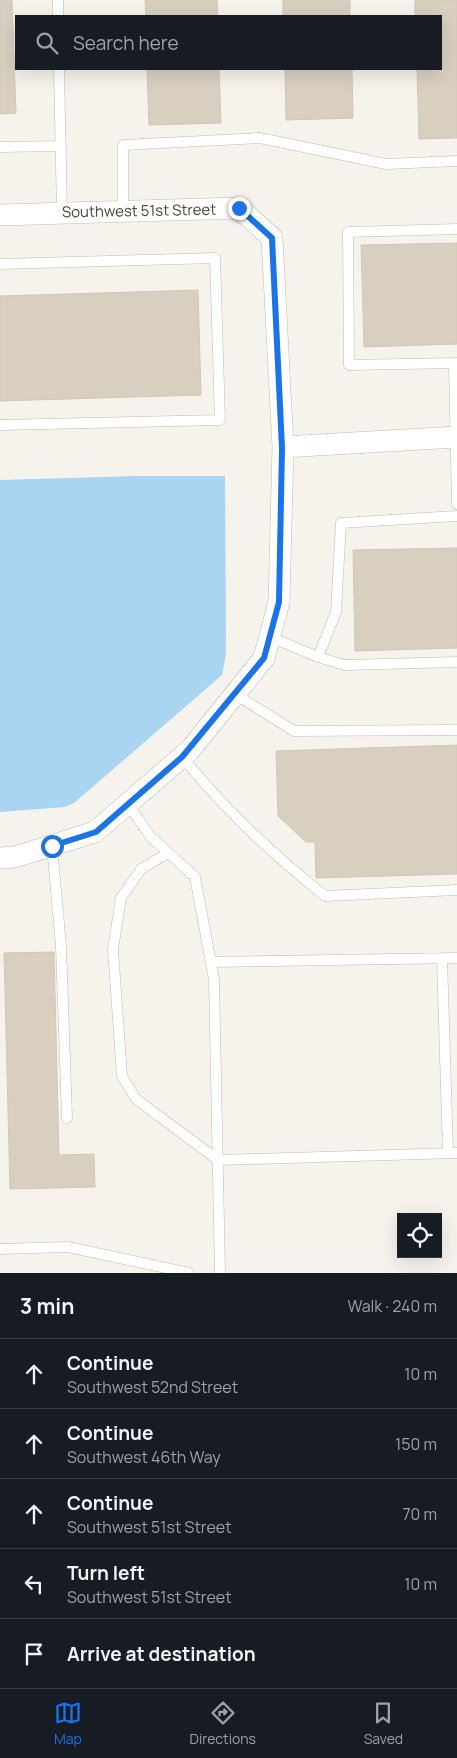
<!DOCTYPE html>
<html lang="en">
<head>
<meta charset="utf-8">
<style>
  :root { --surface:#171b24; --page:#242831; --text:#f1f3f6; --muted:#9ea1a6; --line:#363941; --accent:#1a73e8 }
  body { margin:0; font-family:Manrope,sans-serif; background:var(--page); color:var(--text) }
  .controls { position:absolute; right:15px; bottom:15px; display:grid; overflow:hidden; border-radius:0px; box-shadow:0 5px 20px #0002 }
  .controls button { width:45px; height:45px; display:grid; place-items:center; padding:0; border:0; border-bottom:1px solid var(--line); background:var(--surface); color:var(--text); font:25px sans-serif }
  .stop { position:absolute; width:15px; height:15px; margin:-11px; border:4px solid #1a73e8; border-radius:50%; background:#fff }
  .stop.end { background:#1a73e8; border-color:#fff; box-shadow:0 1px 5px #0008 }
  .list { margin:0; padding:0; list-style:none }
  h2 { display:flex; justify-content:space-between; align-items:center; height:65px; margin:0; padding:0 20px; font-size:21px }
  h2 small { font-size:16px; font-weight:400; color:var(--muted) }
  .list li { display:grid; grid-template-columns:32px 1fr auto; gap:15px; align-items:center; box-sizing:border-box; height:70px; padding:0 20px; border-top:1px solid var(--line) }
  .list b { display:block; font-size:19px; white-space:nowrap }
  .list p { margin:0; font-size:16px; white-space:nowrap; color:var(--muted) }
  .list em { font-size:16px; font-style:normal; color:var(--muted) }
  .icon { flex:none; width:28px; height:28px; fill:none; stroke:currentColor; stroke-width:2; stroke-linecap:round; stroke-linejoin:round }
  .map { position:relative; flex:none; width:457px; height:1273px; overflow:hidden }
  .search { position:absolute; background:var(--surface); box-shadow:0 5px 20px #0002; left:15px; right:15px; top:15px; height:55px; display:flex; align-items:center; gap:12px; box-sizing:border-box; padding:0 18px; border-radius:0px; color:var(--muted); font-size:19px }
  .sheet { height:415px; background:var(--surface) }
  nav { display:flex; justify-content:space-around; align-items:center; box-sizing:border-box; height:70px; border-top:1px solid var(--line); background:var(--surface); font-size:14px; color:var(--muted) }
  nav a { display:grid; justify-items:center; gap:2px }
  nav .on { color:var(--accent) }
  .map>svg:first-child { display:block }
  .water { fill:#a9d4f2 }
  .building { fill:#d8cfc1; stroke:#d3c7b4 }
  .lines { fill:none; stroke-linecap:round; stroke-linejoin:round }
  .lane-casing { stroke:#c2bbae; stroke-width:11 }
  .street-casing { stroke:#c2bbae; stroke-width:22 }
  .lane { stroke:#fff; stroke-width:10 }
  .street { stroke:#fff; stroke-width:21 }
  .route { stroke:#1a73e8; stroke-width:6 }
  .labels { text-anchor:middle; stroke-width:4.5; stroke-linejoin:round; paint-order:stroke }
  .street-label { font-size:15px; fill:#4b4439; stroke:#fff }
</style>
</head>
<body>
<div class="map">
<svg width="457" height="1273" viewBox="0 0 457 1273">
  <rect width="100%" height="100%" fill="#f6f3ec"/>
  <!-- water -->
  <path class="water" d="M 137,476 L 225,476 L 226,654 L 222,675 L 74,803 L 65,807 L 0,812 L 0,480 Z"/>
  <!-- building -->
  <path class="building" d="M 0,0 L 12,0 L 16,113 L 0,114 Z
    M 145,0 L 217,0 L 218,16 L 146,16 Z
    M 283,0 L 350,0 L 350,16 L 283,16 Z
    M 415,0 L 457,0 L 457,138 L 419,139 L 417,69 L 441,69 L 441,16 L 415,16 Z
    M 147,69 L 219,69 L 221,123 L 149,125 Z
    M 285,69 L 352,69 L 353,118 L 286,120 Z
    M 457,243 L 457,344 L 364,347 L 361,245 Z
    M 198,290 L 201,395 L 0,401 L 0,296 Z
    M 457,548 L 457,648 L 355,651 L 353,550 Z
    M 457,745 L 457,874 L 316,878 L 315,842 L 306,842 L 278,816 L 276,751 Z
    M 54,952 L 59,1155 L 94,1154 L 95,1187 L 10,1189 L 4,953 Z"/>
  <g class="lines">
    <defs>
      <path id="lane" d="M 58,0 L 58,16
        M 59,69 L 62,213
        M 0,147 L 61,146
        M 123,211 L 123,145 L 260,138 L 386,164 L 457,161
        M 457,229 L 348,232 L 349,365 L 457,363
        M 0,264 L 215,258 L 220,420 L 0,425
        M 454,363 L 457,504
        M 270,637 L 318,657 L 344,665 L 457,662
        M 318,657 L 336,612 L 341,523 L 457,516
        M 235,694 L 294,731 L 457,730
        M 182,757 C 224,808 273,855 325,896 L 457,890
        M 128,804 L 150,836 L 195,877 L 214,979 L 220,1273
        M 52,846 L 61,946 L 67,1118
        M 168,853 L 141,869 L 121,898 L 113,949 L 122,1076 L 136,1099 L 218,1160 L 457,1153
        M 442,958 L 448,1153
        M 211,962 L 457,958
        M 0,1249 L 68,1247 L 189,1273"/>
      <path id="street" d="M 0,215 L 239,208 L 272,238 L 283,447 L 457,437
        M 0,858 L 15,857 L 95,832 L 190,750 L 264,658 L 279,602 L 283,447"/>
    </defs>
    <!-- lane casing -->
    <use href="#lane" class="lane-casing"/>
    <!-- street casing -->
    <use href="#street" class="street-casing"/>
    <!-- lane -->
    <use href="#lane" class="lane"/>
    <!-- street -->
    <use href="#street" class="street"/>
  </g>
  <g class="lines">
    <!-- route -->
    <path class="route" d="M 52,846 L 96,832 L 182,757 L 264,658 L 279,602 L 282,448 L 272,238 L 239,208"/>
  </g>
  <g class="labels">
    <!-- street labels -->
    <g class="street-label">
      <text transform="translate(139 211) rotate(-1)" y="5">Southwest 51st Street</text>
    </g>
  </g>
</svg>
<div class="controls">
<button><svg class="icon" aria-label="locate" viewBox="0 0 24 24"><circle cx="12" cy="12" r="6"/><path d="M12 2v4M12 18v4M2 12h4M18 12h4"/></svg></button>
</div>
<div class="stop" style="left:52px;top:846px"></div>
<div class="stop end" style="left:239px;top:208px"></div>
<div class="search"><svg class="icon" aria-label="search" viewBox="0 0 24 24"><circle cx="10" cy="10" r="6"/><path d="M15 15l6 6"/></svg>Search here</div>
</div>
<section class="sheet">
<h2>3 min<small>Walk · 240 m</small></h2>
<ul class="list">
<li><svg class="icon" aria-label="ahead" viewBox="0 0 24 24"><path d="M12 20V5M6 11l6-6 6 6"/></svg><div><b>Continue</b><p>Southwest 52nd Street</p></div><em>10 m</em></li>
<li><svg class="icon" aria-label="ahead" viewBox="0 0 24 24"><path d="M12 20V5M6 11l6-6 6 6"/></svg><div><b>Continue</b><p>Southwest 46th Way</p></div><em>150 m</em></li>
<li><svg class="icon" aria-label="ahead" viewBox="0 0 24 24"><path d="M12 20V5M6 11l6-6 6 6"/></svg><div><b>Continue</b><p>Southwest 51st Street</p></div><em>70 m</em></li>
<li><svg class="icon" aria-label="left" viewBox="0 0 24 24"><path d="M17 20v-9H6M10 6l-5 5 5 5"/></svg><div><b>Turn left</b><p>Southwest 51st Street</p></div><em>10 m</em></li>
<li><svg class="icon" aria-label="arrive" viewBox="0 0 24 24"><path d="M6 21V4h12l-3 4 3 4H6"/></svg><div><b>Arrive at destination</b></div></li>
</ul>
</section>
<nav>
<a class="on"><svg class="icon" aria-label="map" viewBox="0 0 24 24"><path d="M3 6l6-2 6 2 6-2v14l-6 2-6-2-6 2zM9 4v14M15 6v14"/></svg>Map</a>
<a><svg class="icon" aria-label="directions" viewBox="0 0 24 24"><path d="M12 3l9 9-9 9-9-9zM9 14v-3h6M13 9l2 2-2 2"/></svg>Directions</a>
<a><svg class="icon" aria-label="saved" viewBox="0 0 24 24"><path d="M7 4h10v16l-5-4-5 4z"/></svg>Saved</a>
</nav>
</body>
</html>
